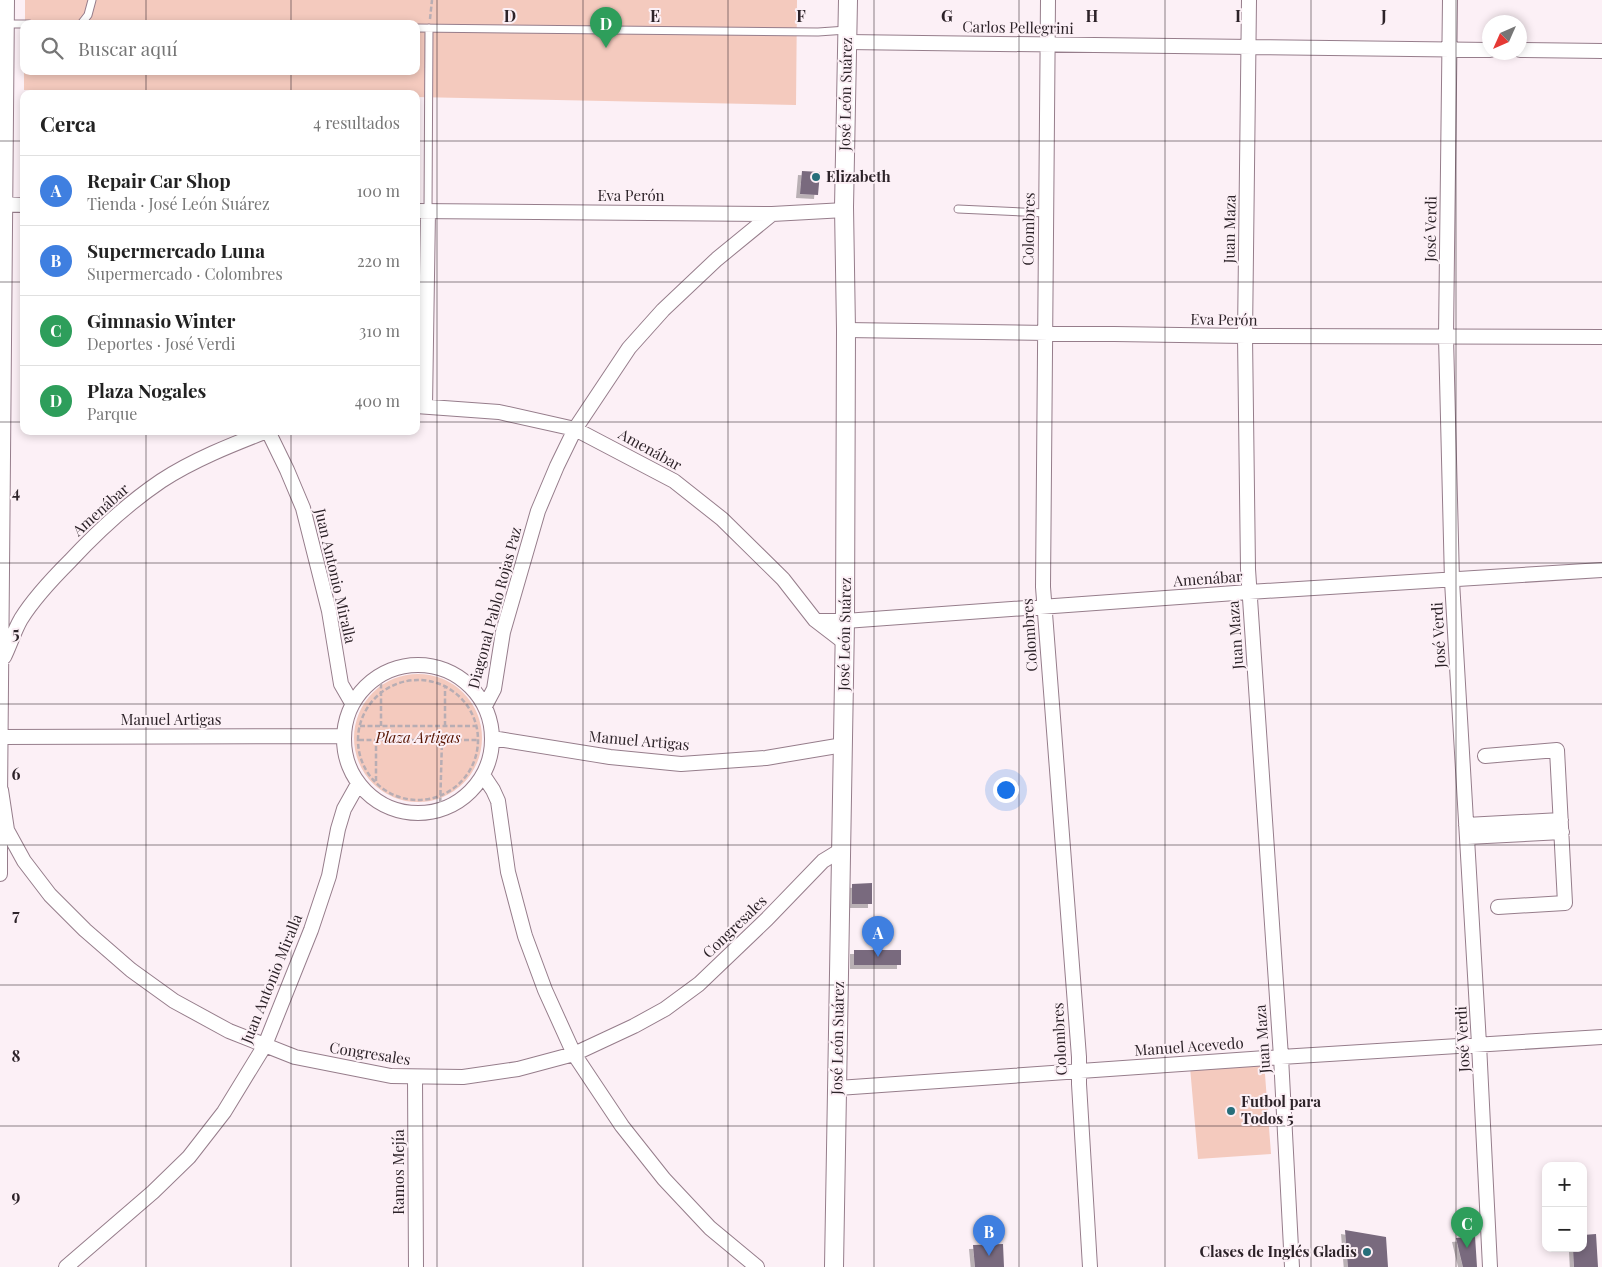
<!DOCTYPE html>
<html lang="es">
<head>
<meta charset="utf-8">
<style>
  :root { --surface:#fff; --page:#f6f6f6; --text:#222; --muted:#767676; --line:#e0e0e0; --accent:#ea580c }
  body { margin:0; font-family:"Playfair Display",serif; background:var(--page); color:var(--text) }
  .controls { position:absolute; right:15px; bottom:15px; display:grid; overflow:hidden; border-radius:10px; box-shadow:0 2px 8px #0003 }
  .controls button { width:45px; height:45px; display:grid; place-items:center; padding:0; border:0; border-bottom:1px solid var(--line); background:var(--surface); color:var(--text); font:25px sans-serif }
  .compass { position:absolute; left:1482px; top:15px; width:45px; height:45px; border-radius:50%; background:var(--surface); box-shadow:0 2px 8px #0003; rotate:225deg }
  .you { position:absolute; left:1005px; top:789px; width:18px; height:18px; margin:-12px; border:4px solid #fff; border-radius:50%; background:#1a73e8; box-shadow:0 0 0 8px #1a73e833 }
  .badge { display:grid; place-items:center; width:32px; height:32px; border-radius:50%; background:var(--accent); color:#fff; font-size:16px; font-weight:700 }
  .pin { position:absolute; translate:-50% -41px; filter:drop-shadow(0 1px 2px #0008) }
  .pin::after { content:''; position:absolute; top:26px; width:18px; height:15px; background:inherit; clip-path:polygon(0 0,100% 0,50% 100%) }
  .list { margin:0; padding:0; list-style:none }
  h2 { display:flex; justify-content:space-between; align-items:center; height:65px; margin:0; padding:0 20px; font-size:21px }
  h2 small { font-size:16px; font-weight:400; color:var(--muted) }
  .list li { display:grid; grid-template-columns:32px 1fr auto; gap:15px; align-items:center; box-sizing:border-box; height:70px; padding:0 20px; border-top:1px solid var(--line) }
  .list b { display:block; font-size:19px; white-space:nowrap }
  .list p { margin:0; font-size:16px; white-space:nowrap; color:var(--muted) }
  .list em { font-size:16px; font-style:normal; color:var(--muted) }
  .icon { flex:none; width:28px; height:28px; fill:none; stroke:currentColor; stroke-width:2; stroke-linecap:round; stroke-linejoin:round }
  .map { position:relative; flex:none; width:1602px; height:1267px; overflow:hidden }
  .search { position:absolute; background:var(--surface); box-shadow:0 2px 8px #0003; left:20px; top:20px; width:400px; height:55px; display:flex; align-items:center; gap:12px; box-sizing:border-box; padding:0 18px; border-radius:10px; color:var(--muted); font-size:19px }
  .panel { position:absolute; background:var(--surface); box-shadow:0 2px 8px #0003; left:20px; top:90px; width:400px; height:345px; border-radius:10px }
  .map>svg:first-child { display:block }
  .green { fill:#f4cabe }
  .building { fill:#796a7e; filter:url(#shadow) }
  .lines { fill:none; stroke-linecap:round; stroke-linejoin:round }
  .service-casing { stroke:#967d8b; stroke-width:9 }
  .minor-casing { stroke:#967d8b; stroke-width:16 }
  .tertiary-casing { stroke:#967d8b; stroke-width:20 }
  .path { stroke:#b8adb3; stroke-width:2.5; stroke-dasharray:5 2.5; stroke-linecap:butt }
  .service { stroke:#fff; stroke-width:7 }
  .minor { stroke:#fff; stroke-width:14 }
  .tertiary { stroke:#fff; stroke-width:18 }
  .grid { fill:none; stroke:#2d2329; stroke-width:1; stroke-opacity:0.55 }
  .poi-dot { fill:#266e7a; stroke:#fcf0f6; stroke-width:2 }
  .labels { text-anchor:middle; stroke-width:4; stroke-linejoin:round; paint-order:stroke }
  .street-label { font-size:15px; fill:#2d2329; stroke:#fcf0f6 }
  .poi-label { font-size:15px; font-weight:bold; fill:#2d2329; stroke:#fcf0f6; text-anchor:start }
  .park-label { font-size:15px; font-style:italic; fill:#571400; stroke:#fcf0f6 }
  .grid-label { font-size:16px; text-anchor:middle; font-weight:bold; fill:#2d2329; stroke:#fcf0f6; stroke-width:4; stroke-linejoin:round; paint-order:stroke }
</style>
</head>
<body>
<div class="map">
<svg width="1602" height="1267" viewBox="0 0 1602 1267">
  <defs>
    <filter id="shadow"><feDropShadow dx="-4" dy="4" stdDeviation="0" flood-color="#0004"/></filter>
  </defs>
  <rect width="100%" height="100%" fill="#fcf0f6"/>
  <!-- green -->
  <path class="green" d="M 25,0 L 797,0 L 796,105 L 416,97 L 416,94 L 224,94 L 24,90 L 24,71 L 416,71 L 416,24 L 25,24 Z
    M354 738a64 64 0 1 1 128 0a64 64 0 1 1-128 0Z
    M 1264,1061 L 1271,1154 L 1198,1159 L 1190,1067 Z"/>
  <!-- building -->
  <path class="building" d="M 802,171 L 820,172 L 818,195 L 800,194 Z
    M 872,883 L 872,904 L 852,904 L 852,884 Z
    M 854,950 L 901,950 L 901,965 L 854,965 Z
    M 1345,1230 L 1386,1237 L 1388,1267 L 1348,1267 Z
    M 1596,1234 L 1598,1267 L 1574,1267 L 1573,1248 L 1583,1248 L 1583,1235 Z
    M 1475,1236 L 1477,1267 L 1463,1267 L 1456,1238 Z
    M 1003,1244 L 1004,1267 L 975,1267 L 973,1245 Z"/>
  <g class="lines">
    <defs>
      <path id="service" d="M 6,24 L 29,24
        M 81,24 L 88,15 L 92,0
        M 416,28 L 818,32 L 847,30
        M 958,209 L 1046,213
        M 428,211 L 429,28"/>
      <path id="minor" d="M 1048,0 L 1043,587 L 1079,1057 L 1079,1084 L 1090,1267
        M 1249,0 L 1245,336 L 1248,569 L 1281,1057 L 1292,1267
        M 1450,0 L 1446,337 L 1452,581 L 1479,1044 L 1490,1267
        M 847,42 L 1490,50
        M 1520,50 L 1602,51
        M 0,204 L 24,205
        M 416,211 L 772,214 L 845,210
        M 846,330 L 1245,336 L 1602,337
        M 416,406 L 499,412 L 575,429 L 674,481 L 722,519 L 783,579 L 815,620 L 845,643
        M 425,406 L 428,211
        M 268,431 L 287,470 L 303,508 L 329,611 L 341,684 L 352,703
        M 817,621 L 845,621 L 1249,592 L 1602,570
        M 4,657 C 10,645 14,631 21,619 C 34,598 53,578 70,561 C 98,531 127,504 161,481 C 193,460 231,445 267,431
        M344 739a74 74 0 1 1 148 0a74 74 0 1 1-148 0Z
        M 485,706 L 494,689 L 503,632 L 538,511 L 557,466 L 575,429 L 629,348 L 663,310 L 717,259 L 772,214
        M 0,737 L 343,736
        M 492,738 L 610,757 L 681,764 L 766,758 L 843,745
        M 1485,756 L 1557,750 L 1565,903 L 1498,907
        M 483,775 L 493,790 L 498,801 L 508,872 L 525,936 L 545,990 L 574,1054 L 622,1126 L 664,1179 L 710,1228 L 757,1267
        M 1,790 L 7,830 L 24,861 L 50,895 L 85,930 L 131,970 L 174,1001 L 229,1031 L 295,1057 L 391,1076 L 463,1077 L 518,1069 L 574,1054 L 634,1026 L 665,1009 L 699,984 L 767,919 L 823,861 L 841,850
        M 0,799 L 7,0
        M 1466,825 L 1561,820
        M 1467,837 L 1562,832
        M 0,874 L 0,821
        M 415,1077 L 416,1267
        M 838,1088 L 1281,1057 L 1602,1037
        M 66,1267 L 153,1192 L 189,1157 L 224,1112 L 265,1045 L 311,930 L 329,876 L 338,829 L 344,809 L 358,784"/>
      <path id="tertiary" d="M 834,1267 L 845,621 L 846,330 L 844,207 L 848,0"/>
    </defs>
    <!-- service casing -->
    <use href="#service" class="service-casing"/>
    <!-- minor casing -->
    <use href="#minor" class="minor-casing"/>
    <!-- tertiary casing -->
    <use href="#tertiary" class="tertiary-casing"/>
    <!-- path -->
    <path class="path" d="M 430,19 L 432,0
      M358 740a60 60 0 1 1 120 0a60 60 0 1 1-120 0Z
      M 360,726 L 476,726
      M 381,726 L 381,674
      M 445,726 L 445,687
      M 359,740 L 477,740
      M 376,781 L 376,740
      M 440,810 L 442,740"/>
    <!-- service -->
    <use href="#service" class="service"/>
    <!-- minor -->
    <use href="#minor" class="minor"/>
    <!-- tertiary -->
    <use href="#tertiary" class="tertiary"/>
  </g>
  <!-- grid -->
  <path class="grid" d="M 146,0 L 146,24M 291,0 L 291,24M 437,0 L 437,1267M 583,0 L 583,1267M 728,0 L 728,1267M 874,0 L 874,1267M 1019,0 L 1019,1267M 1165,0 L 1165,1267M 1311,0 L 1311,1267M 1456,0 L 1456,1267M 146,71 L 146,94M 291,71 L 291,94M 0,141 L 24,141M 416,141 L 1602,141M 0,282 L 24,282M 416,282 L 1602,282M 0,422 L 24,422M 416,422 L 1602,422M 146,431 L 146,1267M 291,431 L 291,1267M 0,563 L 1602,563M 0,704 L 1602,704M 0,845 L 1602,845M 0,985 L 1602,985M 0,1126 L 1602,1126"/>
  <!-- markers -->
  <g class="poi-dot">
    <circle cx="816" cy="177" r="5"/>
    <circle cx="1231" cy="1111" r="5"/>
    <circle cx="1367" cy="1252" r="5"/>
  </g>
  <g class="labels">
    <!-- street labels -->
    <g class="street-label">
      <text transform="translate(1018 28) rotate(1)" y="5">Carlos Pellegrini</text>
      <text transform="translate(846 94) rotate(-89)" y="5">José León Suárez</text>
      <text x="631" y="201">Eva Perón</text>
      <text transform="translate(1029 229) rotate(-89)" y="5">Colombres</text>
      <text transform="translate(1230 229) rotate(-89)" y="5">Juan Maza</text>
      <text transform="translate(1431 229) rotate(-89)" y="5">José Verdi</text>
      <text transform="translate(1224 320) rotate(1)" y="5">Eva Perón</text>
      <text transform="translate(650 450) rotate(29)" y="5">Amenábar</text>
      <text transform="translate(101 510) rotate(-42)" y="5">Amenábar</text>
      <text transform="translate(335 576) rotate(77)" y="5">Juan Antonio Miralla</text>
      <text transform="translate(1208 579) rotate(-4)" y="5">Amenábar</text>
      <text transform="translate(495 608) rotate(-75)" y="5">Diagonal Pablo Rojas Paz</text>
      <text transform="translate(845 634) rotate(-89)" y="5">José León Suárez</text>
      <text transform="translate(1030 635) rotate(-94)" y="5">Colombres</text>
      <text transform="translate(1236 635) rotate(-94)" y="5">Juan Maza</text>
      <text transform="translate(1439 635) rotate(-93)" y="5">José Verdi</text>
      <text x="171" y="725">Manuel Artigas</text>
      <text transform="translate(639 741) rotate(5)" y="5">Manuel Artigas</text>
      <text transform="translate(735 927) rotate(-44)" y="5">Congresales</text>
      <text transform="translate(272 979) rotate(-68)" y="5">Juan Antonio Miralla</text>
      <text transform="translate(838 1038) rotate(-89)" y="5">José León Suárez</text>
      <text transform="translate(1060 1039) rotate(-93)" y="5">Colombres</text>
      <text transform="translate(1263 1039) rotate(-94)" y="5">Juan Maza</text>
      <text transform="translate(1463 1039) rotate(-93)" y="5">José Verdi</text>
      <text transform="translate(1189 1047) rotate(-4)" y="5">Manuel Acevedo</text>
      <text transform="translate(370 1054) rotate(9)" y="5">Congresales</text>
      <text transform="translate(399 1172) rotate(-90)" y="5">Ramos Mejía</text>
    </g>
    <!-- poi labels -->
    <g class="poi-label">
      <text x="826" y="182">Elizabeth</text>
      <text x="1241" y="1107">Futbol para<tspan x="1241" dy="17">Todos 5</tspan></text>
      <text x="1357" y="1257" text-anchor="end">Clases de Inglés Gladis</text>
    </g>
    <!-- park labels -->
    <g class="park-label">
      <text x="418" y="743">Plaza Artigas</text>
    </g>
  </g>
  <g class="grid-label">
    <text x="510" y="22">D</text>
    <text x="655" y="22">E</text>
    <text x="801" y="22">F</text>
    <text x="947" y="22">G</text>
    <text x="1092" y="22">H</text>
    <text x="1238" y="22">I</text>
    <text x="1384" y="22">J</text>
    <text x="16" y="498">4</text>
    <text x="16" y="639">5</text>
    <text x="16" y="780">6</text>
    <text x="16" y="921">7</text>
    <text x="16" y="1062">8</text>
    <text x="16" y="1202">9</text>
  </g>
</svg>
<div class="controls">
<button>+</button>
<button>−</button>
</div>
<svg class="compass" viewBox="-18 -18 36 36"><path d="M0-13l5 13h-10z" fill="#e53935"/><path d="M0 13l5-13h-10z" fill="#767676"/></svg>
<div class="you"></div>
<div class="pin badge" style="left:878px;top:957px;background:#3f7fe0">A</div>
<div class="pin badge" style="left:989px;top:1256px;background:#3f7fe0">B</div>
<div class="pin badge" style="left:1467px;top:1248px;background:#2e9e5b">C</div>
<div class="pin badge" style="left:606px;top:48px;background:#2e9e5b">D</div>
<div class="search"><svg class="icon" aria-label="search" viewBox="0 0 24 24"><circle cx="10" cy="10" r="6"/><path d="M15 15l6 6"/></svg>Buscar aquí</div>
<section class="panel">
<h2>Cerca<small>4 resultados</small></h2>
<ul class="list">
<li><span class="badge" style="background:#3f7fe0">A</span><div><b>Repair Car Shop</b><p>Tienda · José León Suárez</p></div><em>100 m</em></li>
<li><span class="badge" style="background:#3f7fe0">B</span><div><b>Supermercado Luna</b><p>Supermercado · Colombres</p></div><em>220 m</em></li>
<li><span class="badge" style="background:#2e9e5b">C</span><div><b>Gimnasio Winter</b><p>Deportes · José Verdi</p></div><em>310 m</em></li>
<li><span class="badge" style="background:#2e9e5b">D</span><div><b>Plaza Nogales</b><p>Parque</p></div><em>400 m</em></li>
</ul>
</section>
</div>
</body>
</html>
